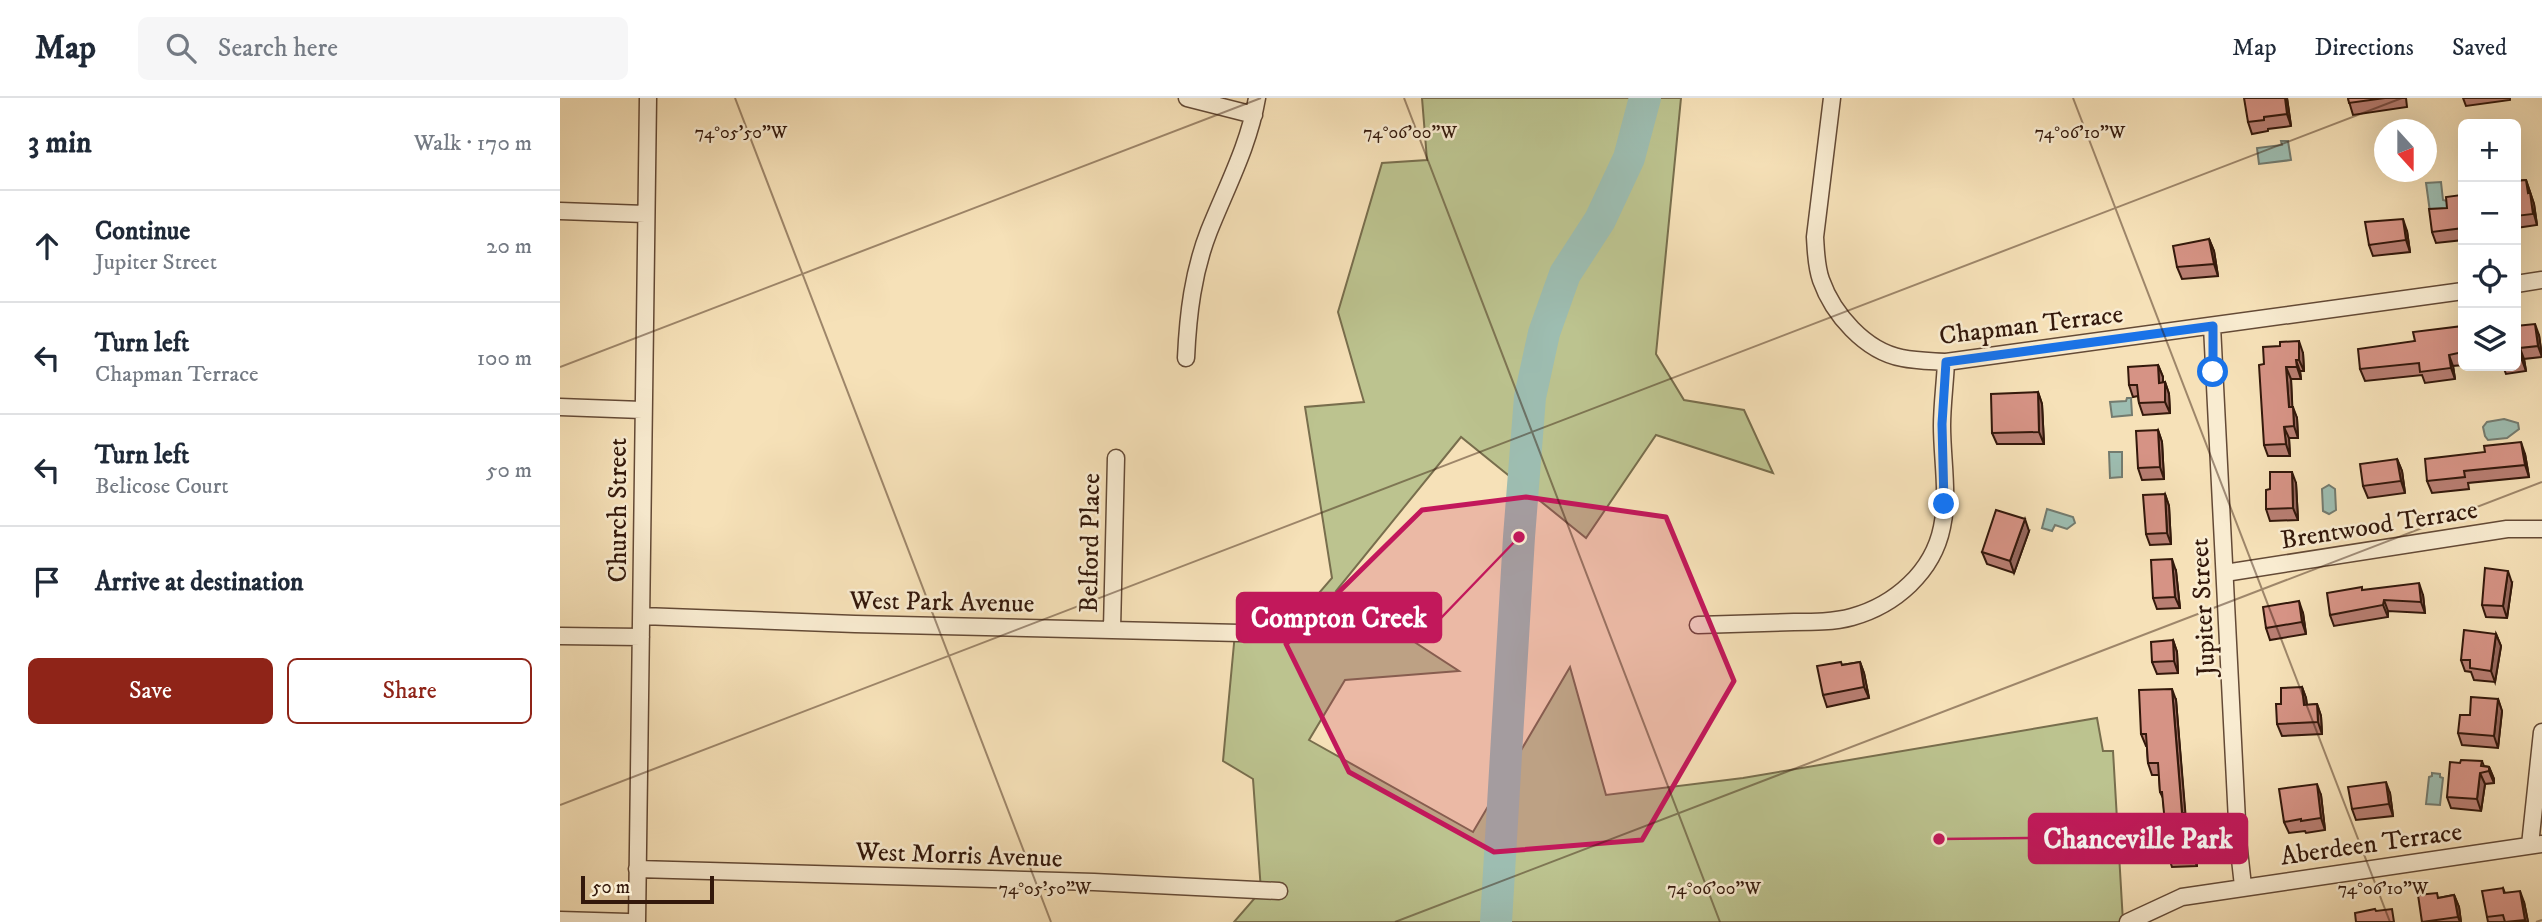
<!DOCTYPE html>
<html lang="en">
<head>
<meta charset="utf-8">
<style>
  :root { --surface:#fff; --page:#f6f6f7; --text:#1f2937; --muted:#747a83; --line:#e0e1e3; --accent:#8f2418 }
  body { margin:0; font-family:"IM FELL DW Pica",serif; background:var(--page); color:var(--text) }
  .controls { position:absolute; right:21px; top:21px; display:grid; overflow:hidden; border-radius:10px; box-shadow:0 7px 28px #0002 }
  .controls button { width:63px; height:63px; display:grid; place-items:center; padding:0; border:0; border-bottom:2px solid var(--line); background:var(--surface); color:var(--text); font:35px sans-serif }
  .compass { position:absolute; left:1814px; top:21px; width:63px; height:63px; border-radius:50%; background:var(--surface); box-shadow:0 7px 28px #0002; rotate:159deg }
  .scale { position:absolute; left:21px; bottom:18px; width:133px; box-sizing:border-box; padding-left:7px; border:4px solid #33180b; border-top:0; font-size:19px; line-height:24px; white-space:nowrap; color:#33180b; -webkit-text-stroke:5px #f9ecd1; paint-order:stroke }
  .stop { position:absolute; width:21px; height:21px; margin:-16px; border:5px solid #1a73e8; border-radius:50%; background:#fff }
  .stop.end { background:#1a73e8; border-color:#fff; box-shadow:0 2px 7px #0008 }
  .list { margin:0; padding:0; list-style:none }
  h2 { display:flex; justify-content:space-between; align-items:center; height:91px; margin:0; padding:0 28px; font-size:30px }
  h2 small { font-size:23px; font-weight:400; color:var(--muted) }
  .list li { display:grid; grid-template-columns:46px 1fr auto; gap:21px; align-items:center; box-sizing:border-box; height:112px; padding:0 28px; border-top:2px solid var(--line) }
  .list b { display:block; font-size:26px; white-space:nowrap }
  .list p { margin:0; font-size:23px; white-space:nowrap; color:var(--muted) }
  .list em { font-size:23px; font-style:normal; color:var(--muted) }
  .actions { display:flex; gap:14px; padding:21px 28px }
  .actions a { flex:1; padding:16px 0; border:2px solid var(--accent); border-radius:10px; text-align:center; font-size:24px; color:var(--accent) }
  .actions .main { background:var(--accent); color:#fff }
  .icon { flex:none; width:38px; height:38px; fill:none; stroke:currentColor; stroke-width:2; stroke-linecap:round; stroke-linejoin:round }
  .map { position:relative; flex:none; width:1982px; height:824px; overflow:hidden }
  header { display:flex; align-items:center; gap:42px; box-sizing:border-box; height:98px; padding:0 35px; background:var(--surface); border-bottom:2px solid var(--line) }
  header strong { font-size:33px }
  nav { display:flex; gap:38px; margin-inline-start:auto; font-size:24px }
  .search { width:490px; height:63px; background:var(--page); display:flex; align-items:center; gap:18px; box-sizing:border-box; padding:0 24px; border-radius:10px; color:var(--muted); font-size:26px }
  main { display:flex }
  aside { flex:1; background:var(--surface) }
  .map>svg:first-child { display:block }
  .green { fill:#bcc38f; stroke:#786e4d; stroke-width:2 }
  .water { fill:#9dbdb1; stroke:#737b6f; stroke-width:2 }
  .lines { fill:none; stroke-linecap:round; stroke-linejoin:round }
  .river { stroke:#9dbdb1; stroke-width:32 }
  .minor-casing { stroke:#644a36; stroke-width:19 }
  .minor { stroke:#f9ecd1; stroke-width:16 }
  .wall { fill:#b87e72; stroke:#33180b; stroke-width:2 }
  .shaded-wall { fill:#96675d; stroke:#33180b; stroke-width:2 }
  .building { fill:#d69385; stroke:#33180b; stroke-width:2 }
  .route { stroke:#1a73e8; stroke-width:9 }
  .marked { fill:#c2185b; fill-opacity:0.2; stroke:#c2185b; stroke-width:5; stroke-linejoin:round }
  .ticks { fill:none; stroke:#33180b; stroke-width:2; stroke-opacity:0.45 }
  .labels { text-anchor:middle; stroke-width:5; stroke-linejoin:round; paint-order:stroke }
  .street-label { font-size:26px; fill:#33180b; stroke:#f9ecd1 }
  .ticks-label { font-size:18px; text-anchor:middle; fill:#33180b; stroke:#f9ecd1; stroke-width:5; stroke-linejoin:round; paint-order:stroke }
  .leader { fill:none; stroke:#c2185b; stroke-width:2.5 }
  .callout-dot { fill:#c2185b; stroke:#f9ecd1; stroke-width:2.5 }
  .callout { fill:#c2185b; stroke:#c2185b; stroke-width:2.5 }
  .callout-label { font-size:28px; text-anchor:middle; font-weight:bold; fill:#fff }
</style>
</head>
<body>
<header>
<strong>Map</strong>
<div class="search"><svg class="icon" aria-label="search" viewBox="0 0 24 24"><circle cx="10" cy="10" r="6"/><path d="M15 15l6 6"/></svg>Search here</div>
<nav><a>Map</a><a>Directions</a><a>Saved</a></nav>
</header>
<main>
<aside>
<h2>3 min<small>Walk · 170 m</small></h2>
<ul class="list">
<li><svg class="icon" aria-label="ahead" viewBox="0 0 24 24"><path d="M12 20V5M6 11l6-6 6 6"/></svg><div><b>Continue</b><p>Jupiter Street</p></div><em>20 m</em></li>
<li><svg class="icon" aria-label="left" viewBox="0 0 24 24"><path d="M17 20v-9H6M10 6l-5 5 5 5"/></svg><div><b>Turn left</b><p>Chapman Terrace</p></div><em>100 m</em></li>
<li><svg class="icon" aria-label="left" viewBox="0 0 24 24"><path d="M17 20v-9H6M10 6l-5 5 5 5"/></svg><div><b>Turn left</b><p>Belicose Court</p></div><em>50 m</em></li>
<li><svg class="icon" aria-label="arrive" viewBox="0 0 24 24"><path d="M6 21V4h12l-3 4 3 4H6"/></svg><div><b>Arrive at destination</b></div></li>
</ul>
<div class="actions"><a class="main">Save</a><a>Share</a></div>
</aside>
<div class="map">
<svg width="1982" height="824" viewBox="0 0 1982 824">
  <rect width="100%" height="100%" fill="#f6e1b8"/>
  <filter id="stains"><feTurbulence type="fractalNoise" baseFrequency=".00286" numOctaves="4"/><feColorMatrix values="0 0 0 0 .2 0 0 0 0 .09 0 0 0 0 .02 0 0 0 .5 -.17"/></filter>
  <radialGradient id="worn" r=".72"><stop offset=".6" stop-color="#630" stop-opacity="0"/><stop offset="1" stop-color="#630" stop-opacity=".3"/></radialGradient>
  <!-- green -->
  <path class="green" d="M 862,0 L 1121,0 L 1096,256 L 1124,302 L 1184,312 L 1213,375 L 1096,337 L 1026,440 L 901,339 L 776,493 L 899,573 L 785,582 L 749,642 L 913,734 L 1010,569 L 1046,697 L 1183,680 L 1537,620 L 1543,653 L 1553,653 L 1563,824 L 674,824 L 701,793 L 693,681 L 663,663 L 675,535 L 723,537 L 772,480 L 745,309 L 804,304 L 778,214 L 822,65 L 867,62 Z"/>
  <!-- water -->
  <path class="water" d="M 1721,43 L 1728,43 L 1731,62 L 1699,66 L 1697,50 L 1722,47 Z
    M 1881,84 L 1883,102 L 1887,103 L 1888,111 L 1870,114 L 1866,85 Z
    M 1567,300 L 1571,300 L 1572,317 L 1552,319 L 1550,304 L 1566,303 Z
    M 1944,321 L 1958,325 L 1959,331 L 1947,340 L 1928,342 L 1925,338 L 1923,329 L 1927,324 Z
    M 1549,354 L 1562,354 L 1562,379 L 1550,380 Z
    M 1769,387 L 1775,391 L 1776,412 L 1769,416 L 1763,413 L 1762,391 Z
    M 1487,411 L 1513,419 L 1515,425 L 1507,431 L 1495,427 L 1492,433 L 1482,430 Z
    M 1872,675 L 1880,676 L 1880,679 L 1883,680 L 1880,707 L 1866,706 L 1869,679 L 1872,678 Z"/>
  <g class="lines">
    <!-- river -->
    <path class="river" d="M 936,824 L 959,439 L 970,299 L 984,235 L 1005,176 L 1040,122 L 1069,60 L 1085,0"/>
    <defs>
      <path id="minor" d="M 627,0 L 694,17
        M 1272,0 L 1255,139 C 1256,154 1256,168 1261,182 C 1273,216 1305,253 1342,260 C 1356,263 1371,263 1386,264 L 1903,193
        M 0,113 L 85,116
        M 1956,186 L 1982,182
        M 1652,228 L 1678,743 L 1683,788
        M 626,260 C 628,216 633,174 649,133 C 667,88 689,47 697,0
        M 0,309 L 82,312
        M 1665,475 L 1947,431 L 1982,431
        M 82,518 L 295,526 L 680,535
        M 1138,527 C 1170,526 1202,525 1234,524 C 1253,524 1274,524 1292,519 C 1335,507 1373,474 1382,429 C 1389,397 1382,361 1382,328 C 1382,307 1385,286 1386,264
        M 552,531 L 556,360
        M 0,538 L 81,539
        M 1970,747 L 1982,634
        M 77,771 L 534,784 L 719,793
        M 0,822 L 68,824
        M 77,824 L 88,0
        M 1568,824 L 1622,799 L 1982,746"/>
    </defs>
    <!-- minor casing -->
    <use href="#minor" class="minor-casing"/>
    <!-- minor -->
    <use href="#minor" class="minor"/>
  </g>
  <!-- wall -->
  <path class="wall" d="M 1727,0 L 1731,28 L 1708,31 L 1708,33 L 1692,36 L 1688,24 Z
    M 1788,0 L 1846,0 L 1847,9 L 1793,17 Z
    M 1903,0 L 1950,0 L 1950,2 L 1906,8 Z
    M 1966,82 L 1974,106 L 1977,127 L 1956,130 L 1956,83 Z
    M 1903,103 L 1903,142 L 1876,145 L 1872,134 L 1887,110 Z
    M 1847,133 L 1850,154 L 1813,158 L 1809,147 Z
    M 1649,141 L 1654,153 L 1658,178 L 1622,181 L 1617,169 Z
    M 1903,228 L 1903,267 L 1893,268 L 1895,281 L 1865,285 L 1862,277 L 1805,283 L 1800,271 L 1855,243 Z
    M 1956,228 L 1979,237 L 1982,259 L 1964,261 L 1966,273 L 1946,276 L 1943,268 L 1956,268 Z
    M 1743,255 L 1744,273 L 1740,273 L 1741,281 L 1731,281 L 1732,309 L 1737,320 L 1738,340 L 1729,340 L 1730,358 L 1708,358 L 1704,347 L 1704,266 Z
    M 1598,267 L 1603,279 L 1603,285 L 1605,284 L 1609,296 L 1610,315 L 1583,317 L 1579,305 L 1578,298 L 1573,299 L 1569,287 Z
    M 1478,294 L 1482,306 L 1484,346 L 1437,346 L 1432,335 Z
    M 1598,332 L 1602,344 L 1604,381 L 1582,382 L 1578,370 Z
    M 1965,356 L 1969,379 L 1908,385 L 1909,391 L 1872,395 L 1867,383 Z
    M 1837,361 L 1842,373 L 1845,395 L 1808,400 L 1803,388 Z
    M 1736,385 L 1738,422 L 1710,423 L 1706,411 L 1710,391 Z
    M 1605,396 L 1609,408 L 1611,446 L 1590,447 L 1586,436 Z
    M 1469,433 L 1454,475 L 1427,466 L 1422,454 Z
    M 1616,473 L 1620,510 L 1597,511 L 1593,500 Z
    M 1952,485 L 1947,520 L 1926,519 L 1922,507 Z
    M 1803,492 L 1863,497 L 1865,515 L 1828,513 L 1828,519 L 1774,528 L 1770,517 Z
    M 1743,515 L 1746,536 L 1710,542 L 1706,530 Z
    M 1936,536 L 1941,548 L 1935,584 L 1914,582 L 1911,574 L 1905,573 L 1901,562 Z
    M 1613,542 L 1617,554 L 1618,575 L 1597,576 L 1592,564 Z
    M 1300,564 L 1304,575 L 1309,600 L 1267,609 L 1263,597 L 1282,567 Z
    M 1742,589 L 1746,600 L 1747,607 L 1757,606 L 1761,618 L 1762,636 L 1722,638 L 1717,626 L 1721,606 Z
    M 1938,601 L 1942,613 L 1938,650 L 1902,647 L 1898,635 L 1910,617 Z
    M 1616,602 L 1625,715 L 1630,727 L 1630,731 L 1632,731 L 1636,743 L 1637,768 L 1612,769 L 1608,757 L 1603,700 L 1600,694 L 1599,677 L 1592,677 L 1588,665 L 1587,648 L 1586,648 L 1581,636 Z
    M 1922,663 L 1924,668 L 1929,669 L 1934,681 L 1934,685 L 1925,686 L 1921,713 L 1891,710 L 1887,699 L 1900,665 Z
    M 1830,695 L 1833,718 L 1796,722 L 1792,711 Z
    M 1761,697 L 1765,732 L 1746,735 L 1745,733 L 1729,735 L 1724,724 Z
    M 1943,790 L 1945,795 L 1964,804 L 1968,824 L 1928,824 L 1927,819 Z
    M 1894,797 L 1899,809 L 1901,824 L 1862,824 L 1879,800 Z"/>
  <!-- shaded-wall -->
  <path class="shaded-wall" d="M 1725,0 L 1727,0 L 1731,28 L 1727,16 Z
    M 1966,82 L 1974,106 L 1977,127 L 1968,95 Z
    M 1843,121 L 1847,133 L 1850,154 L 1846,142 Z
    M 1649,141 L 1654,153 L 1658,178 L 1654,166 Z
    M 1975,226 L 1979,237 L 1982,259 L 1978,248 Z
    M 1739,243 L 1743,255 L 1744,273 L 1739,262 Z
    M 1960,250 L 1964,261 L 1966,273 L 1962,262 Z
    M 1889,257 L 1893,268 L 1895,281 L 1891,270 Z
    M 1736,262 L 1740,273 L 1741,281 L 1737,269 Z
    M 1598,267 L 1603,279 L 1603,296 L 1599,285 Z
    M 1726,269 L 1731,281 L 1733,321 L 1729,309 Z
    M 1605,284 L 1609,296 L 1610,315 L 1605,304 Z
    M 1478,294 L 1482,306 L 1484,346 L 1479,334 Z
    M 1733,309 L 1737,320 L 1738,340 L 1734,328 Z
    M 1724,329 L 1729,340 L 1730,358 L 1726,346 Z
    M 1598,332 L 1602,344 L 1604,381 L 1600,369 Z
    M 1961,344 L 1965,356 L 1969,379 L 1965,367 Z
    M 1837,361 L 1842,373 L 1845,395 L 1841,383 Z
    M 1732,374 L 1736,385 L 1738,422 L 1733,410 Z
    M 1605,396 L 1609,408 L 1611,446 L 1607,435 Z
    M 1465,421 L 1469,433 L 1454,475 L 1450,463 Z
    M 1612,461 L 1616,473 L 1620,510 L 1615,499 Z
    M 1948,473 L 1952,485 L 1947,520 L 1943,508 Z
    M 1859,485 L 1863,497 L 1865,515 L 1861,504 Z
    M 1824,502 L 1828,513 L 1828,519 L 1823,507 Z
    M 1739,503 L 1743,515 L 1746,536 L 1742,524 Z
    M 1936,536 L 1941,548 L 1935,584 L 1931,573 Z
    M 1613,542 L 1617,554 L 1618,575 L 1614,563 Z
    M 1300,564 L 1304,575 L 1309,600 L 1304,589 Z
    M 1742,589 L 1746,600 L 1748,619 L 1744,607 Z
    M 1612,591 L 1616,602 L 1626,722 L 1625,715 L 1630,727 L 1630,744 L 1622,715 Z
    M 1938,601 L 1942,613 L 1938,650 L 1934,638 Z
    M 1757,606 L 1761,618 L 1762,636 L 1758,624 Z
    M 1929,669 L 1934,681 L 1934,685 L 1929,673 Z
    M 1920,675 L 1925,686 L 1921,713 L 1917,701 Z
    M 1826,684 L 1830,695 L 1833,718 L 1829,706 Z
    M 1757,686 L 1761,697 L 1765,732 L 1761,720 Z
    M 1632,731 L 1636,743 L 1637,768 L 1632,757 Z
    M 1960,793 L 1964,804 L 1968,824 L 1966,824 L 1965,822 Z
    M 1894,797 L 1899,809 L 1901,824 L 1900,824 L 1898,819 Z"/>
  <!-- building -->
  <path class="building" d="M 1684,0 L 1725,0 L 1727,16 L 1704,19 L 1704,22 L 1688,24 Z
    M 1788,0 L 1825,0 L 1789,5 Z
    M 1966,82 L 1968,95 L 1970,94 L 1973,116 L 1956,118 L 1956,83 Z
    M 1901,97 L 1903,108 L 1903,130 L 1872,134 L 1869,111 L 1887,110 L 1886,99 Z
    M 1843,121 L 1846,142 L 1809,147 L 1805,124 Z
    M 1649,141 L 1654,166 L 1617,169 L 1613,148 Z
    M 1975,226 L 1978,248 L 1960,250 L 1962,262 L 1956,263 L 1956,228 Z
    M 1903,228 L 1903,254 L 1889,257 L 1891,270 L 1860,274 L 1859,265 L 1800,271 L 1798,251 L 1855,243 L 1853,234 Z
    M 1739,243 L 1739,262 L 1736,262 L 1737,269 L 1726,269 L 1729,309 L 1733,309 L 1734,328 L 1724,329 L 1726,346 L 1704,347 L 1699,267 L 1704,266 L 1703,249 L 1720,248 L 1720,244 Z
    M 1598,267 L 1599,285 L 1605,284 L 1605,304 L 1579,305 L 1577,287 L 1569,287 L 1568,269 Z
    M 1478,294 L 1479,334 L 1432,335 L 1431,296 Z
    M 1598,332 L 1600,369 L 1578,370 L 1576,333 Z
    M 1961,344 L 1965,367 L 1904,373 L 1905,379 L 1867,383 L 1865,361 L 1925,354 L 1924,348 Z
    M 1837,361 L 1841,383 L 1803,388 L 1800,366 Z
    M 1710,374 L 1732,374 L 1733,410 L 1706,411 L 1706,392 L 1710,391 Z
    M 1605,396 L 1607,435 L 1586,436 L 1583,397 Z
    M 1436,412 L 1465,421 L 1450,463 L 1422,454 Z
    M 1612,461 L 1615,499 L 1593,500 L 1591,462 Z
    M 1925,470 L 1948,473 L 1943,508 L 1922,507 Z
    M 1859,485 L 1861,504 L 1824,502 L 1823,507 L 1770,517 L 1767,495 L 1802,489 L 1802,492 Z
    M 1739,503 L 1742,524 L 1706,530 L 1703,509 Z
    M 1904,532 L 1936,536 L 1931,573 L 1910,570 L 1910,562 L 1901,562 Z
    M 1613,542 L 1614,563 L 1592,564 L 1591,544 Z
    M 1281,564 L 1282,567 L 1300,564 L 1304,589 L 1263,597 L 1257,568 Z
    M 1742,589 L 1744,607 L 1757,606 L 1758,624 L 1717,626 L 1716,606 L 1721,606 L 1721,590 Z
    M 1612,591 L 1622,715 L 1625,715 L 1626,732 L 1632,731 L 1632,757 L 1608,757 L 1602,694 L 1600,694 L 1598,665 L 1588,665 L 1586,636 L 1581,636 L 1579,592 Z
    M 1911,599 L 1938,601 L 1934,638 L 1898,635 L 1900,617 L 1910,617 Z
    M 1901,662 L 1922,663 L 1921,668 L 1929,669 L 1929,673 L 1920,675 L 1917,701 L 1887,699 L 1890,664 L 1900,665 Z
    M 1826,684 L 1829,706 L 1792,711 L 1788,689 Z
    M 1757,686 L 1761,720 L 1741,723 L 1741,721 L 1724,724 L 1719,691 Z
    M 1943,790 L 1944,795 L 1960,793 L 1965,822 L 1945,824 L 1943,817 L 1927,819 L 1922,793 Z
    M 1877,795 L 1878,800 L 1894,797 L 1898,819 L 1862,824 L 1858,797 Z
    M 1815,811 L 1816,813 L 1832,811 L 1834,824 L 1796,824 L 1795,815 Z"/>
  <g class="lines">
    <!-- route -->
    <path class="route" d="M 1384,406 L 1382,326 L 1386,264 L 1653,228 L 1653,274"/>
  </g>
  <!-- marked area -->
  <path class="marked" d="M 966,399 L 1106,419 L 1174,583 L 1082,742 L 934,754 L 789,674 L 726,546 L 862,412 Z"/>
  <!-- ticks -->
  <path class="ticks" d="M 175,0 L 491,824M 844,0 L 1160,824M 1513,0 L 1830,824M 0,269 L 701,0M 0,707 L 1842,0M 835,824 L 1982,384M 1976,824 L 1982,822"/>
  <g class="labels">
    <!-- street labels -->
    <g class="street-label">
      <text transform="translate(1471 226) rotate(-7)" y="9">Chapman Terrace</text>
      <text transform="translate(57 412) rotate(-90)" y="9">Church Street</text>
      <text transform="translate(1819 426) rotate(-9)" y="9">Brentwood Terrace</text>
      <text transform="translate(529 445) rotate(-89)" y="9">Belford Place</text>
      <text transform="translate(382 503) rotate(1)" y="9">West Park Avenue</text>
      <text transform="translate(1642 509) rotate(-93)" y="9">Jupiter Street</text>
      <text transform="translate(1811 745) rotate(-8)" y="9">Aberdeen Terrace</text>
      <text transform="translate(399 756) rotate(2)" y="9">West Morris Avenue</text>
    </g>
  </g>
  <g class="ticks-label">
    <text x="181" y="40">74°05'50"W</text>
    <text x="850" y="40">74°06'00"W</text>
    <text x="1520" y="40">74°06'10"W</text>
    <text x="485" y="796">74°05'50"W</text>
    <text x="1154" y="796">74°06'00"W</text>
    <text x="1823" y="796">74°06'10"W</text>
  </g>
  <!-- callouts -->
  <path class="leader" d="M959 439L881 520M1379 741L1469 740"/>
  <g class="callout-dot">
    <circle cx="959" cy="439" r="7"/>
    <circle cx="1379" cy="741" r="7"/>
  </g>
  <g class="callout">
    <rect x="677" y="495" width="204" height="49" rx="7"/>
    <rect x="1469" y="716" width="218" height="49" rx="7"/>
  </g>
  <g class="callout-label">
    <text x="779" y="529">Compton Creek</text>
    <text x="1578" y="750">Chanceville Park</text>
  </g>
  <rect width="100%" height="100%" filter="url(#stains)"/>
  <rect width="100%" height="100%" fill="url(#worn)"/>
</svg>
<div class="controls">
<button>+</button>
<button>−</button>
<button><svg class="icon" aria-label="locate" viewBox="0 0 24 24"><circle cx="12" cy="12" r="6"/><path d="M12 2v4M12 18v4M2 12h4M18 12h4"/></svg></button>
<button><svg class="icon" aria-label="layers" viewBox="0 0 24 24"><path d="M12 4l9 5-9 5-9-5zM3 14l9 5 9-5"/></svg></button>
</div>
<svg class="compass" viewBox="-18 -18 36 36"><path d="M0-13l5 13h-10z" fill="#e53935"/><path d="M0 13l5-13h-10z" fill="#747a83"/></svg>
<div class="scale">50 m</div>
<div class="stop" style="left:1653px;top:274px"></div>
<div class="stop end" style="left:1384px;top:406px"></div>
</div>
</main>
</body>
</html>
